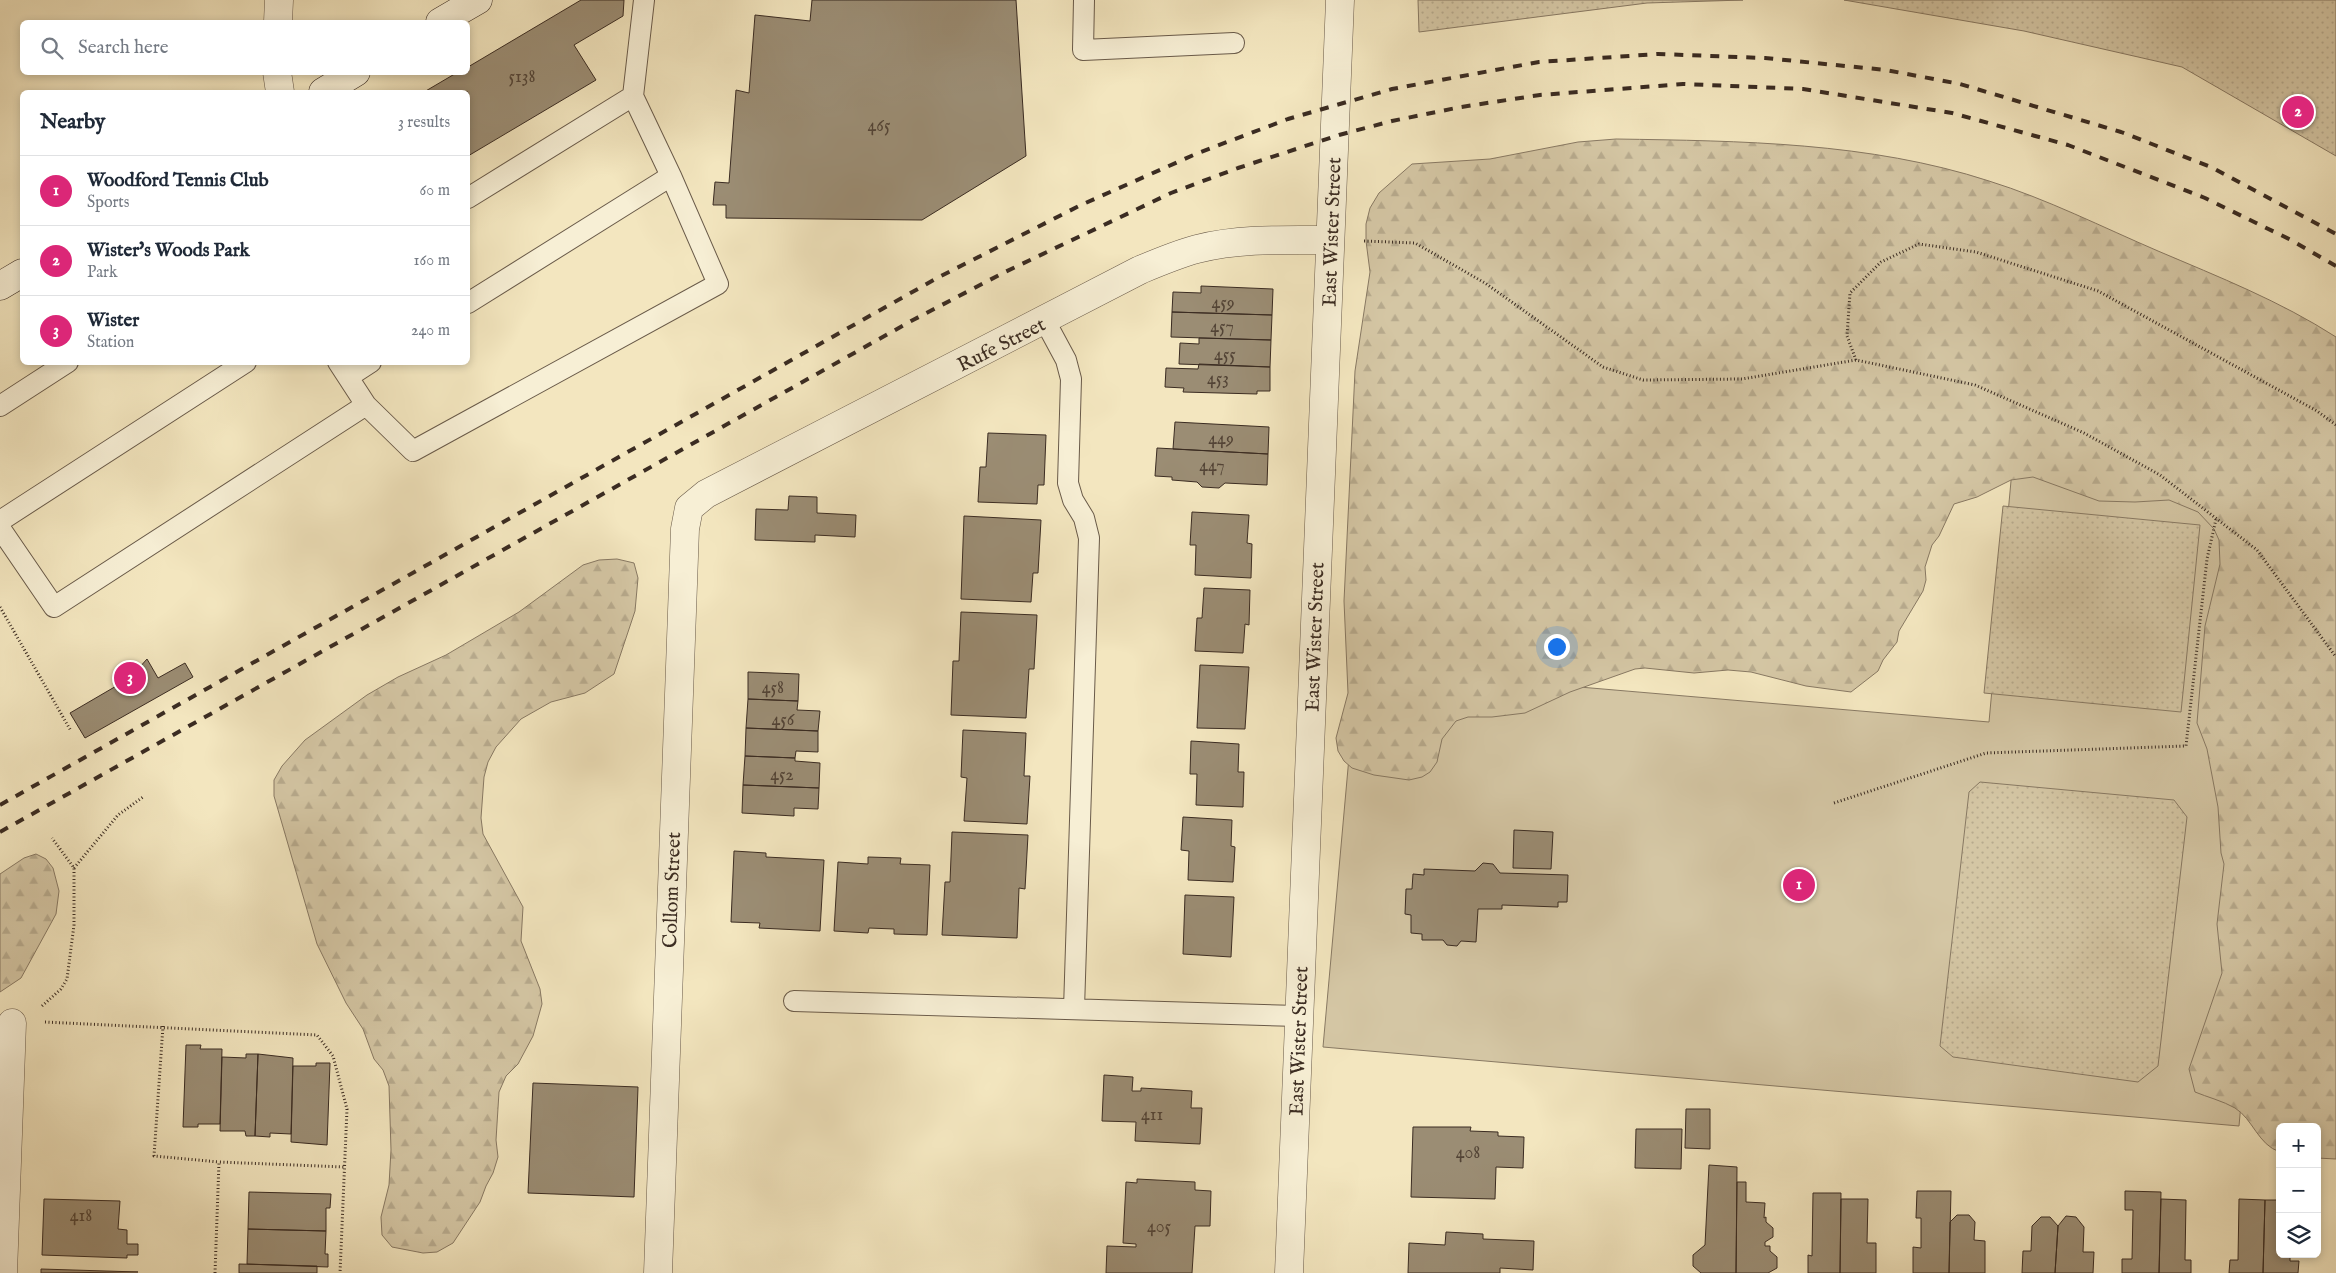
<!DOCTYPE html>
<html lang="en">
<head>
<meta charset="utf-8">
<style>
  :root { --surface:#fff; --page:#f2f2f3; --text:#1f2937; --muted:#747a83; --line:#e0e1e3; --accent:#db2777 }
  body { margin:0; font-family:"IM FELL English",serif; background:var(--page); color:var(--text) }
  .controls { position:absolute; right:15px; bottom:15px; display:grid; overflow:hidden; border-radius:8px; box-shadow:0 2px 8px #0003 }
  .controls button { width:45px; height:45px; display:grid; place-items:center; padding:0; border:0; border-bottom:1px solid var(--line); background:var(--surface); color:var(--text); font:25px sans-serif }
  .you { position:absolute; left:1556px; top:646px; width:18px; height:18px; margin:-12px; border:4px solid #fff; border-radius:50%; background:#1a73e8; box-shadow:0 0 0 8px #1a73e833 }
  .badge { display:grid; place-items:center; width:32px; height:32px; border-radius:50%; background:var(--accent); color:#fff; font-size:16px; font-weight:700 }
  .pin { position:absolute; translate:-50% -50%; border:2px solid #fff; box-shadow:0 1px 5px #0006 }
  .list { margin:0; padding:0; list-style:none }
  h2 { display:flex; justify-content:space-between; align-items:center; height:65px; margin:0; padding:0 20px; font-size:21px }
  h2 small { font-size:16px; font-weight:400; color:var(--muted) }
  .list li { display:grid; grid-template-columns:32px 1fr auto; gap:15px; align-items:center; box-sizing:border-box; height:70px; padding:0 20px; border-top:1px solid var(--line) }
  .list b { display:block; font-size:19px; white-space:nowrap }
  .list p { margin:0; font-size:16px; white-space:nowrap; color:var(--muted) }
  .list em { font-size:16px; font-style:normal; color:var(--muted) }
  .icon { flex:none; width:28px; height:28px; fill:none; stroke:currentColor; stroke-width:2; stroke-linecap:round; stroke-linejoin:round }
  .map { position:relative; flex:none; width:2336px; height:1273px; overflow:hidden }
  .search { position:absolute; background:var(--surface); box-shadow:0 2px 8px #0003; left:20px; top:20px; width:450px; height:55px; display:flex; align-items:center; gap:12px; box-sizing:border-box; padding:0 18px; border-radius:8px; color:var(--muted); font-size:19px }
  .panel { position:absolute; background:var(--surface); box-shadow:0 2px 8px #0003; left:20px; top:90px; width:450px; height:275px; border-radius:8px }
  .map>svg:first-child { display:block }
  .grass { fill:#d4c6a4; stroke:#887963 }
  .forest { fill:url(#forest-firs); stroke:#887963 }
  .park { fill:url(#park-dots); stroke:#887963 }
  .building { fill:#9b8d74; stroke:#3b2c22 }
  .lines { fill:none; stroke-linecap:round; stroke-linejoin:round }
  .lane-casing { stroke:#695a49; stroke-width:22 }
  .street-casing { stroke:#695a49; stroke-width:29 }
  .secondary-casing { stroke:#3b2c22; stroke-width:29 }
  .path { stroke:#3b2c22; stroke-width:3; stroke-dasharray:1 2.5; stroke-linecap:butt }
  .lane { stroke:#f7efd5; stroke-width:20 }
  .street { stroke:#f7efd5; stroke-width:28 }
  .secondary { stroke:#f7efd5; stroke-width:28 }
  .rail { stroke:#3b2c22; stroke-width:4; stroke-dasharray:9 9; stroke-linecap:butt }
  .labels { text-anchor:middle; stroke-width:4; stroke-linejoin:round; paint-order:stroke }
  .number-label { font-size:18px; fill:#534436 }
  .street-label { font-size:20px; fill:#3b2c22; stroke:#f7efd5 }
</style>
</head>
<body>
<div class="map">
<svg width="2336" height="1273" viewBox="0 0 2336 1273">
  <defs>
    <pattern id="forest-firs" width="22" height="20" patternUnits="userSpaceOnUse" patternTransform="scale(1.25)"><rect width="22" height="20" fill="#d4c6a4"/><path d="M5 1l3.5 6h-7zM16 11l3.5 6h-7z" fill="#b7aa8d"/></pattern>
    <pattern id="park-dots" width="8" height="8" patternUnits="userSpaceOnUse" patternTransform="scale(1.25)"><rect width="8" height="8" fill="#d4c6a4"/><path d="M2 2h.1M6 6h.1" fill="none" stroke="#b7aa8d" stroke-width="1.8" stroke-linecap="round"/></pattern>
  </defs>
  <rect width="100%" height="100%" fill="#f3e6bf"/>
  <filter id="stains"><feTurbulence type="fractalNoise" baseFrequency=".004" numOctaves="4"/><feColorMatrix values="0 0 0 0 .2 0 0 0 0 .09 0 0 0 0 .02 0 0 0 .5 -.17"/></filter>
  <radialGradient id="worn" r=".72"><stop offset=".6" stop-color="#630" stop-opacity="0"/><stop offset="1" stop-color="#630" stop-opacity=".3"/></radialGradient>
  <!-- grass -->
  <path class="grass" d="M 2012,470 L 2295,495 L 2239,1126 L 1323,1047 L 1357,668 L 1989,722 Z"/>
  <!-- forest -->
  <path class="forest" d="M 1616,139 C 1741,141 1869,142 1989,181 C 2047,199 2102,227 2158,251 C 2219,277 2280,301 2336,337 L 2336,1159 L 2317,1158 L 2317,1127 L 2280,1127 L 2280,1152 C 2258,1145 2253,1119 2235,1108 C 2223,1101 2207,1097 2195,1092 L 2189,1069 L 2222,973 L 2217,924 L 2224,864 L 2221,853 L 2218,807 L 2207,749 L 2197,723 L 2205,626 L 2220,564 L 2219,540 L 2214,529 L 2198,512 L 2169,500 L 2135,502 L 2099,501 L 2033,477 L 2011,480 L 1977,497 L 1954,504 L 1939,536 L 1932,545 L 1925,567 L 1926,580 L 1923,591 L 1899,631 L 1897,642 L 1883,660 L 1878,671 L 1851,692 L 1806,686 L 1751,672 L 1728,670 L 1694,673 L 1645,668 L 1635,669 L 1570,692 L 1525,713 L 1492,717 L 1468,717 L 1456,721 L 1442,739 L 1437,762 L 1430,772 L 1422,777 L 1409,780 L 1374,775 L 1352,768 L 1344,761 L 1338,751 L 1336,738 L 1348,693 L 1344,601 L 1355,371 L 1370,272 L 1366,241 L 1366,224 L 1370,208 L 1379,193 L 1412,164 L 1490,159 L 1578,142 Z
    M 617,559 L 634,563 L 638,578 L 635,611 L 614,674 L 585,693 L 551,702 L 521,719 L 496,747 L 488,762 L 484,777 L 481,818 L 483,834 L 523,907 L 521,941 L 540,989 L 542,1004 L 533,1036 L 518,1064 L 506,1076 L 499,1092 L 496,1140 L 498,1157 L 493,1173 L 486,1186 L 480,1202 L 453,1243 L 437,1252 L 423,1253 L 392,1247 L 382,1235 L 381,1217 L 389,1185 L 391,1150 L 389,1086 L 383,1070 L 374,1059 L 363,1029 L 346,1003 L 317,944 L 274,796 L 274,780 L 282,766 L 305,740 L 367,695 L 398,677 L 446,655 L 519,612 L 583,565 L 599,560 Z
    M 36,854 L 46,859 L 53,868 L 59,891 L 56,914 L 21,978 L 0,992 L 0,874 L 24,858 Z"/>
  <!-- park -->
  <path class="park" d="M 1418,0 L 1743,0 L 1647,3 L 1419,32 Z
    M 1844,0 L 2336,0 L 2336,156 L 2182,67 L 2024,31 Z
    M 2003,506 L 2200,525 L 2181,712 L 1984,693 Z
    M 1980,782 L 2174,800 L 2187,817 L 2158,1066 L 2138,1082 L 1953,1057 L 1940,1046 L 1969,792 Z"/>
  <!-- building -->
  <path class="building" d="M 581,0 L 624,0 L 623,16 L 574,45 L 596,80 L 468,156 L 468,92 L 424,92 L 458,72 L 468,72 L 468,67 Z
    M 812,0 L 1016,0 L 1026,156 L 922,220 L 726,218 L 726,205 L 713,205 L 715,182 L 729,183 L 736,90 L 749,93 L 755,15 L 810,21 Z
    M 1201,286 L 1273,289 L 1272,315 L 1172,312 L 1173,292 L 1201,293 Z
    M 1172,312 L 1272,315 L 1271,340 L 1171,337 Z
    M 1199,338 L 1271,340 L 1270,367 L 1179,364 L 1180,343 L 1199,344 Z
    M 1199,364 L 1270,367 L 1270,391 L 1257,391 L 1257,394 L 1183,392 L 1184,388 L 1165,387 L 1166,368 L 1198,369 Z
    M 1175,422 L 1269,427 L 1268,454 L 1173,449 Z
    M 988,433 L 1046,435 L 1044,485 L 1038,485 L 1037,504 L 978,502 L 980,467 L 986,467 Z
    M 1157,448 L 1268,454 L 1267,485 L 1225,483 L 1219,488 L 1202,487 L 1197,482 L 1172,480 L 1172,477 L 1155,476 Z
    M 789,496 L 817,497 L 817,513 L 856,515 L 855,537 L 815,535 L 815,542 L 755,540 L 756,509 L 788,510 Z
    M 1192,512 L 1249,515 L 1247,543 L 1252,544 L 1251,578 L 1195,575 L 1196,545 L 1190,545 Z
    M 964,516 L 1041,520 L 1038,573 L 1033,573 L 1031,602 L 961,599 Z
    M 1204,588 L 1250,590 L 1249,625 L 1245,624 L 1243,653 L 1195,651 L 1197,618 L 1202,618 Z
    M 961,612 L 1037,615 L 1034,669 L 1029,669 L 1026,718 L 951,715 L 953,661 L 959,661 Z
    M 147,659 L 158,678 L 185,663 L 193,677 L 85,738 L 70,713 L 130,678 Z
    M 1200,665 L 1249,667 L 1245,729 L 1197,728 Z
    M 748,672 L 799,674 L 798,701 L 748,699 Z
    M 748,699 L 798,701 L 797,710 L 820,711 L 818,731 L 746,728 Z
    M 746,728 L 818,731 L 818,752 L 796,751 L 795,758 L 745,756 Z
    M 963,730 L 1026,733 L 1024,776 L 1030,776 L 1027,824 L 964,821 L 967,778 L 961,777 Z
    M 1191,741 L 1239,744 L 1238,772 L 1244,772 L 1243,807 L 1196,805 L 1197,774 L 1190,774 Z
    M 745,756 L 795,758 L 795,761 L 820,763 L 819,788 L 743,785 Z
    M 743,785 L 819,788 L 818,809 L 794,808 L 794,816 L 742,813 Z
    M 1183,817 L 1232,820 L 1231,846 L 1235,847 L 1233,882 L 1188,880 L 1189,851 L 1181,850 Z
    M 1514,830 L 1553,832 L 1551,869 L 1513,868 Z
    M 952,832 L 1028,835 L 1025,889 L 1019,888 L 1017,938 L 942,935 L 945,882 L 950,882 Z
    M 734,851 L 766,853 L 766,857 L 824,860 L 820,931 L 759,928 L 760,923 L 731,922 Z
    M 868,857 L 901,858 L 900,864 L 930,865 L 927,935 L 894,934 L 894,929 L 869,928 L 868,933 L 834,931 L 838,862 L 868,864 Z
    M 1483,863 L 1493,864 L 1500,873 L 1568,875 L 1567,902 L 1558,902 L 1558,907 L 1502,905 L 1502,909 L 1478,909 L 1476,942 L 1461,941 L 1457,946 L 1447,945 L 1443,940 L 1422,940 L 1422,934 L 1411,933 L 1411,915 L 1405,914 L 1406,889 L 1412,889 L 1413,874 L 1424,875 L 1424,869 L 1475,871 Z
    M 1185,895 L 1234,897 L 1231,957 L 1183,954 Z
    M 186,1045 L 201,1045 L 200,1049 L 222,1049 L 220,1124 L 198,1124 L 198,1127 L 183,1127 Z
    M 246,1054 L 258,1054 L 255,1136 L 246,1136 L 245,1131 L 220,1131 L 222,1057 L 246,1058 Z
    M 258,1054 L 293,1058 L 291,1134 L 270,1133 L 270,1137 L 255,1136 Z
    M 316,1063 L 330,1063 L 327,1145 L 291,1142 L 293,1066 L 316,1066 Z
    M 1104,1075 L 1133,1077 L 1132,1091 L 1141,1091 L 1141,1088 L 1192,1091 L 1191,1108 L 1202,1108 L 1200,1144 L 1135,1141 L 1136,1122 L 1102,1121 Z
    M 533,1083 L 638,1087 L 634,1197 L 528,1193 Z
    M 1686,1109 L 1710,1109 L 1710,1149 L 1685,1148 Z
    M 1413,1127 L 1471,1127 L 1470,1131 L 1498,1132 L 1498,1136 L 1524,1137 L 1523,1168 L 1496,1167 L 1495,1199 L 1411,1197 Z
    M 1636,1129 L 1682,1129 L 1681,1169 L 1635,1168 Z
    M 1709,1165 L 1737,1167 L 1736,1273 L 1701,1273 L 1693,1266 L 1693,1255 L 1705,1245 Z
    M 1137,1179 L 1195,1182 L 1195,1190 L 1211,1191 L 1210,1226 L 1195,1226 L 1192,1273 L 1106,1273 L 1107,1246 L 1136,1247 L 1136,1244 L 1123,1243 L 1126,1182 L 1137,1183 Z
    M 1737,1182 L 1746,1182 L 1746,1202 L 1765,1203 L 1764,1218 L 1766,1217 L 1766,1222 L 1773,1228 L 1773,1237 L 1765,1242 L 1765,1246 L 1770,1246 L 1770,1251 L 1777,1257 L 1777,1268 L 1768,1273 L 1736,1273 Z
    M 1917,1191 L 1951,1191 L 1949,1273 L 1913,1273 L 1913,1247 L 1921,1248 L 1921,1218 L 1916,1218 Z
    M 2125,1191 L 2161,1192 L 2159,1273 L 2122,1273 L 2122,1259 L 2132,1259 L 2133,1210 L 2125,1210 Z
    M 249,1192 L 331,1194 L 330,1208 L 326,1208 L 326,1231 L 248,1229 Z
    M 1813,1193 L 1841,1193 L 1840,1273 L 1808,1273 L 1808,1255 L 1812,1256 Z
    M 44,1199 L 120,1201 L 118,1229 L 127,1230 L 127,1244 L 138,1244 L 138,1255 L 127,1255 L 127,1258 L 42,1255 Z
    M 1841,1199 L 1868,1199 L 1867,1243 L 1876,1243 L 1876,1273 L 1840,1273 Z
    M 2161,1199 L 2186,1200 L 2185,1260 L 2191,1260 L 2191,1273 L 2159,1273 Z
    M 2239,1199 L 2265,1200 L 2263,1273 L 2229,1273 L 2230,1260 L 2238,1260 Z
    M 2265,1200 L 2280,1200 L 2280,1254 L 2290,1254 L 2290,1261 L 2299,1261 L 2298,1273 L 2263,1273 Z
    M 1957,1215 L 1969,1215 L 1975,1222 L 1974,1240 L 1985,1241 L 1985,1273 L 1949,1273 L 1950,1222 Z
    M 2066,1216 L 2076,1217 L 2084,1227 L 2083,1252 L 2094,1252 L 2093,1273 L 2055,1273 L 2058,1226 Z
    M 2041,1217 L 2050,1217 L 2058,1226 L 2055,1273 L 2022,1273 L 2023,1251 L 2031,1251 L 2032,1226 Z
    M 248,1229 L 326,1231 L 325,1254 L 328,1254 L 328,1267 L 247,1264 Z
    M 1446,1232 L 1483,1234 L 1483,1239 L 1534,1241 L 1533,1270 L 1500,1268 L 1500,1273 L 1408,1273 L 1409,1243 L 1445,1245 Z
    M 239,1264 L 317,1266 L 317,1273 L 239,1273 Z
    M 41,1269 L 138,1272 L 41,1273 Z"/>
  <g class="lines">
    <defs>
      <path id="lane" d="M 1084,0 L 1083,50 L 1234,43
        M 633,96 L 644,0
        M 468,198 L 633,96 L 671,176 L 468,303
        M 1045,321 L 1066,360 L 1071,379 L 1068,483 L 1073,500 L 1084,518 L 1089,538 L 1074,1009
        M 348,377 L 371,362
        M 366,405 L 413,451 L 718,284 L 671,176
        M 0,406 L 68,362
        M 0,521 L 246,362
        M 0,528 L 54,607 L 366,405 L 338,362
        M 794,1001 L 1298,1016"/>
      <path id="street" d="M 278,22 L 279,0
        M 277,72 L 280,92
        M 3,1273 L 12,1023
        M 658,1273 L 685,529 L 689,508 L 706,494 L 1140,270 C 1159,262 1178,254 1197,249 C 1240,238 1287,240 1330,240
        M 1289,1273 L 1340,0"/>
      <path id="secondary" d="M 440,22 L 478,0
        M 323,92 L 356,72
        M 0,286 L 22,273"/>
    </defs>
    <!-- lane casing -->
    <use href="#lane" class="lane-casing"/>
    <!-- street casing -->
    <use href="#street" class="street-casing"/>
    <!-- secondary casing -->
    <use href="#secondary" class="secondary-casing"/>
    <!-- path -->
    <path class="path" d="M 1364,241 L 1415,243 L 1485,283 L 1603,367 L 1643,380 L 1742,379 L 1856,360 L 1975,385 L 2084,433 L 2160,475 L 2257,550 L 2336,657
      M 1856,360 L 1847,336 L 1850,293 L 1881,262 L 1919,244 L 1976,252 L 2098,291 L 2317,411 L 2336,425
      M 0,607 L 71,731
      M 1834,803 L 1986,753 L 2186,746 L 2207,559 L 2216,519
      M 74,868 L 118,815 L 143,797
      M 42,1006 L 61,989 L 67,979 L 74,925 L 74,868 L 52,838
      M 45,1022 L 317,1035 L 333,1056 L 347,1109 L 340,1273
      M 163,1026 L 154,1156 L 219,1162
      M 215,1273 L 219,1162 L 344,1167"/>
    <!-- lane -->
    <use href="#lane" class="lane"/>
    <!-- street -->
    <use href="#street" class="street"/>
    <!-- secondary -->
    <use href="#secondary" class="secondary"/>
    <!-- rail -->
    <path class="rail" d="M 0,805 L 939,277 L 1081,205 L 1198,153 L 1288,119 L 1392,89 L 1539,62 L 1658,54 L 1765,58 L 1886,70 L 1960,84 L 2121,132 L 2211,167 L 2336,234
      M 0,832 L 913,320 L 1005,272 L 1171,193 L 1238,168 L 1339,135 L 1392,121 L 1461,107 L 1540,95 L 1683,84 L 1803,89 L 1952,113 L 2068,145 L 2205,198 L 2291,240 L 2336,266"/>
  </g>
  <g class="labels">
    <!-- number labels -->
    <g class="number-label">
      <text x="522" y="82">5138</text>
      <text x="879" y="131">465</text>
      <text x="1223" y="308">459</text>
      <text x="1222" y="332">457</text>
      <text x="1225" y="360">455</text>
      <text x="1218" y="384">453</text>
      <text x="1221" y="444">449</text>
      <text x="1212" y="471">447</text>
      <text x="773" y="693">458</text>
      <text x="783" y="725">456</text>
      <text x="782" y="780">452</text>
      <text x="1152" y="1120">411</text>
      <text x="1468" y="1158">408</text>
      <text x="81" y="1221">418</text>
      <text x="1159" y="1232">405</text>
    </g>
    <!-- street labels -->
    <g class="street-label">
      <text transform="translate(1331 232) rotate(-88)" y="7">East Wister Street</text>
      <text transform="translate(1001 344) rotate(-27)" y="7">Rufe Street</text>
      <text transform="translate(1314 637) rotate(-88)" y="7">East Wister Street</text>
      <text transform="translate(671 890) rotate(-88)" y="7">Collom Street</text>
      <text transform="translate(1298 1041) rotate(-88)" y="7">East Wister Street</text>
    </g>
  </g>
  <rect width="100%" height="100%" filter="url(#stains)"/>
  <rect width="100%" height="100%" fill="url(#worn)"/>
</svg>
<div class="controls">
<button>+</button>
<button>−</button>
<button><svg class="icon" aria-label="layers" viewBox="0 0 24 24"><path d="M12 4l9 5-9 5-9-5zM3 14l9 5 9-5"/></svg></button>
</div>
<div class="you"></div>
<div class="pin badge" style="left:1799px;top:885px">1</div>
<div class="pin badge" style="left:2298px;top:112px">2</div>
<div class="pin badge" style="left:130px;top:678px">3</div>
<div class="search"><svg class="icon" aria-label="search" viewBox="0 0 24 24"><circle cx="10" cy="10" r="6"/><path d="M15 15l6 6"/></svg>Search here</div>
<section class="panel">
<h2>Nearby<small>3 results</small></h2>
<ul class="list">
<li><span class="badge">1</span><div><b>Woodford Tennis Club</b><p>Sports</p></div><em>60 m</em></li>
<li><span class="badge">2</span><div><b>Wister's Woods Park</b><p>Park</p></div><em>160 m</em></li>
<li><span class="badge">3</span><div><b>Wister</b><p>Station</p></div><em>240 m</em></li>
</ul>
</section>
</div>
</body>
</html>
